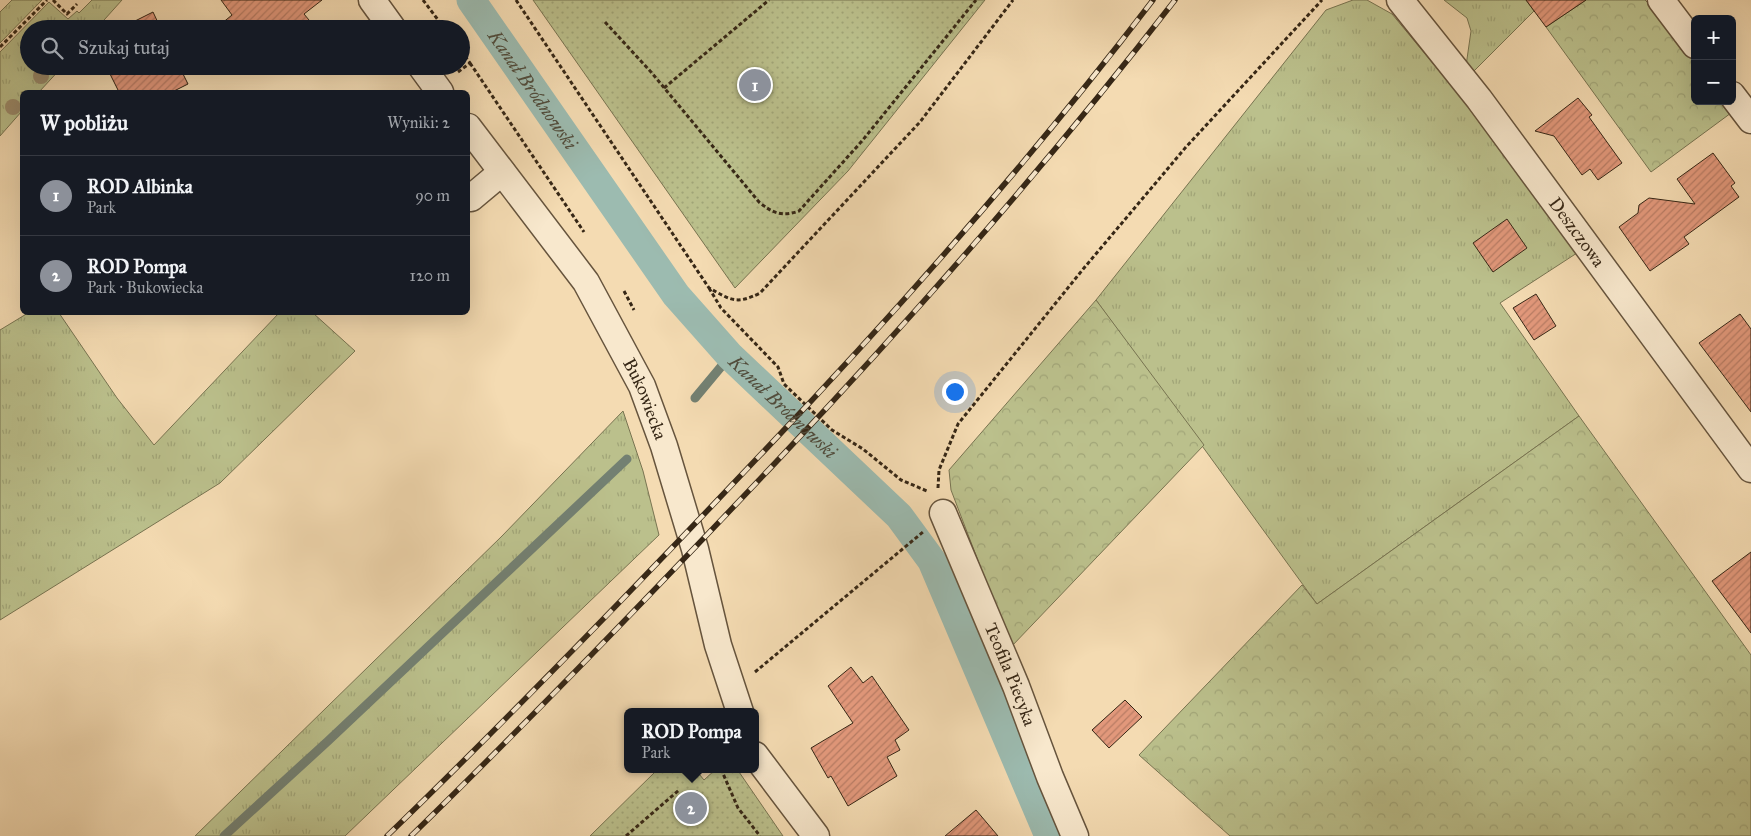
<!DOCTYPE html>
<html lang="pl">
<head>
<meta charset="utf-8">
<style>
  :root { --surface:#171b24; --page:#20242c; --text:#f1f3f6; --muted:#9ea1a6; --line:#363941; --accent:#8c9099 }
  body { margin:0; font-family:"IM FELL Great Primer",serif; background:var(--page); color:var(--text) }
  .controls { position:absolute; right:15px; top:15px; display:grid; overflow:hidden; border-radius:8px; box-shadow:0 5px 20px #0002 }
  .controls button { width:45px; height:45px; display:grid; place-items:center; padding:0; border:0; border-bottom:1px solid var(--line); background:var(--surface); color:var(--text); font:25px sans-serif }
  .you { position:absolute; left:954px; top:391px; width:18px; height:18px; margin:-12px; border:4px solid #fff; border-radius:50%; background:#1a73e8; box-shadow:0 0 0 8px #1a73e833 }
  .badge { display:grid; place-items:center; width:32px; height:32px; border-radius:50%; background:var(--accent); color:#fff; font-size:16px; font-weight:700 }
  .pin { position:absolute; translate:-50% -50%; border:2px solid #fff; box-shadow:0 1px 5px #0006 }
  .popup { position:absolute; left:624px; top:708px; width:135px; height:65px; box-sizing:border-box; display:grid; place-content:center; border-radius:8px; background:var(--surface); filter:drop-shadow(0 1px 4px #0005); font-size:16px; white-space:nowrap; color:var(--muted) }
  .popup b { font-size:19px; color:var(--text) }
  .popup::after { content:''; position:absolute; left:50%; top:100%; margin-left:-10px; border:10px solid transparent; border-top-color:var(--surface) }
  .list { margin:0; padding:0; list-style:none }
  h2 { display:flex; justify-content:space-between; align-items:center; height:65px; margin:0; padding:0 20px; font-size:21px }
  h2 small { font-size:16px; font-weight:400; color:var(--muted) }
  .list li { display:grid; grid-template-columns:32px 1fr auto; gap:15px; align-items:center; box-sizing:border-box; height:80px; padding:0 20px; border-top:1px solid var(--line) }
  .list b { display:block; font-size:19px; white-space:nowrap }
  .list p { margin:0; font-size:16px; white-space:nowrap; color:var(--muted) }
  .list em { font-size:16px; font-style:normal; color:var(--muted) }
  .icon { flex:none; width:28px; height:28px; fill:none; stroke:currentColor; stroke-width:2; stroke-linecap:round; stroke-linejoin:round }
  .map { position:relative; flex:none; width:1751px; height:836px; overflow:hidden }
  .search { position:absolute; background:var(--surface); box-shadow:0 5px 20px #0002; left:20px; top:20px; width:450px; height:55px; display:flex; align-items:center; gap:12px; box-sizing:border-box; padding:0 18px; border-radius:28px; color:var(--muted); font-size:19px }
  .panel { position:absolute; background:var(--surface); box-shadow:0 5px 20px #0002; left:20px; top:90px; width:450px; height:225px; border-radius:8px }
  .map>svg:first-child { display:block }
  .grass { fill:url(#grass-tufts); stroke:#787451 }
  .forest { fill:url(#forest-crowns); stroke:#787451 }
  .garden { fill:url(#garden-dots); stroke:#787451 }
  .lines { fill:none; stroke-linecap:round; stroke-linejoin:round }
  .stream { stroke:#738072; stroke-width:9 }
  .canal { stroke:#9cbbb0; stroke-width:29 }
  .building { fill:url(#building-hatch); stroke:#362716 }
  .minor-casing { stroke:#66543d; stroke-width:29 }
  .path { stroke:#362716; stroke-width:3; stroke-dasharray:4 2.5; stroke-linecap:butt }
  .minor { stroke:#f8e8cd; stroke-width:26 }
  .rail-casing { stroke:#362716; stroke-width:5.5 }
  .rail { stroke:#f8e8cd; stroke-width:4; stroke-dasharray:11; stroke-linecap:butt }
  .tree { fill:#9e8d6d }
  .labels { text-anchor:middle; stroke-width:4.5; stroke-linejoin:round; paint-order:stroke }
  .street-label { font-size:18px; fill:#362716; stroke:#f8e8cd }
  .water-label { font-size:19px; font-style:italic; fill:#504c3c; stroke:#f8e8cd }
</style>
</head>
<body>
<div class="map">
<svg width="1751" height="836" viewBox="0 0 1751 836">
  <defs>
    <pattern id="grass-tufts" width="24" height="20" patternUnits="userSpaceOnUse" patternTransform="scale(1.25)"><rect width="24" height="20" fill="#bbc08c"/><path d="M3 7l-1-3M5 7V3M7 7l1-3M15 17l-1-3M17 17v-4M19 17l1-3" fill="none" stroke="#a1a578"/></pattern>
    <pattern id="forest-crowns" width="20" height="18" patternUnits="userSpaceOnUse" patternTransform="scale(1.25)"><rect width="20" height="18" fill="#bbc08c"/><path d="M2 6a3 3 0 1 1 6 0M12 15a3 3 0 1 1 6 0" fill="none" stroke="#a1a578"/></pattern>
    <pattern id="garden-dots" width="8" height="8" patternUnits="userSpaceOnUse" patternTransform="scale(1.25)"><rect width="8" height="8" fill="#bbc08c"/><path d="M2 2h.1M6 6h.1" fill="none" stroke="#a1a578" stroke-width="1.8" stroke-linecap="round"/></pattern>
    <pattern id="building-hatch" width="6" height="6" patternUnits="userSpaceOnUse" patternTransform="scale(1.25)"><rect width="6" height="6" fill="#e2987b"/><path d="M-1 1l2-2M0 6l6-6M5 7l2-2" fill="none" stroke="#b87c64"/></pattern>
  </defs>
  <rect width="100%" height="100%" fill="#f4dbb2"/>
  <filter id="stains"><feTurbulence type="fractalNoise" baseFrequency=".004" numOctaves="4"/><feColorMatrix values="0 0 0 0 .2 0 0 0 0 .09 0 0 0 0 .02 0 0 0 .5 -.17"/></filter>
  <radialGradient id="worn" r=".72"><stop offset=".6" stop-color="#630" stop-opacity="0"/><stop offset="1" stop-color="#630" stop-opacity=".3"/></radialGradient>
  <!-- grass -->
  <path class="grass" d="M 12,0 L 42,0 L 0,43 L 0,12 Z
    M 92,0 L 122,0 L 96,29 L 29,29 L 29,66 L 63,66 L 39,92 L 22,92 L 22,111 L 0,136 L 0,52 L 49,2 L 68,19 L 77,11 L 79,13 Z
    M 1353,0 L 1367,0 L 1392,14 L 1503,148 L 1577,253 L 1500,303 L 1579,416 L 1317,604 L 1096,300 L 1326,10 Z
    M 1444,0 L 1526,0 L 1534,11 L 1472,73 L 1466,66 L 1471,31 L 1467,18 Z
    M 28,313 L 59,313 L 117,398 L 154,445 L 279,313 L 313,313 L 355,351 L 220,483 L 0,620 L 0,330 Z
    M 623,411 L 643,471 L 659,535 L 345,836 L 195,836 L 502,536 Z"/>
  <!-- forest -->
  <path class="forest" d="M 1586,0 L 1645,0 L 1661,16 L 1695,63 L 1695,101 L 1722,101 L 1731,113 L 1651,172 L 1546,27 Z
    M 1096,300 L 1204,445 L 1011,647 L 951,490 L 949,470 Z
    M 1579,416 L 1751,655 L 1751,836 L 1230,836 L 1139,755 L 1302,585 L 1317,604 Z"/>
  <!-- garden -->
  <path class="garden" d="M 533,0 L 985,0 L 848,171 L 735,288 Z
    M 658,769 L 695,769 L 704,780 L 716,769 L 737,769 L 783,836 L 590,836 Z"/>
  <g class="lines">
    <!-- stream -->
    <path class="stream" d="M 695,398 L 730,356
      M 224,836 L 328,741 L 627,459"/>
    <!-- canal -->
    <path class="canal" id="s1" d="M 471,0 L 676,295 L 730,356 L 899,516 L 932,561 L 1049,836"/>
  </g>
  <!-- building -->
  <path class="building" d="M 221,0 L 322,0 L 304,14 L 309,20 L 298,29 L 225,29 L 221,24 L 232,15 Z
    M 1526,0 L 1586,0 L 1546,27 Z
    M 153,12 L 161,29 L 126,29 L 125,26 Z
    M 106,66 L 179,66 L 188,84 L 172,92 L 119,92 Z
    M 1578,98 L 1592,115 L 1589,117 L 1622,163 L 1598,180 L 1590,169 L 1582,175 L 1554,136 L 1535,131 Z
    M 1713,153 L 1735,183 L 1731,186 L 1739,197 L 1684,237 L 1689,244 L 1650,271 L 1619,227 L 1638,213 L 1639,205 L 1649,198 L 1695,204 L 1677,179 Z
    M 1507,219 L 1527,248 L 1493,272 L 1473,243 Z
    M 1536,294 L 1556,326 L 1534,340 L 1513,308 Z
    M 1740,314 L 1751,329 L 1751,412 L 1699,343 Z
    M 1751,552 L 1751,633 L 1712,581 Z
    M 851,667 L 863,683 L 872,676 L 909,730 L 895,740 L 900,750 L 887,757 L 897,776 L 848,806 L 831,776 L 828,778 L 811,748 L 853,723 L 828,686 Z
    M 1125,700 L 1142,717 L 1109,748 L 1092,730 Z
    M 976,810 L 998,836 L 945,836 Z"/>
  <g class="lines">
    <defs>
      <g id="minor">
        <path d="M 372,0 L 393,29"/>
        <path id="s2" d="M 1400,0 L 1479,99 L 1751,469"/>
        <path d="M 1661,0 L 1695,45"/>
        <path d="M 421,66 L 440,92"/>
        <path d="M 1732,95 L 1751,120"/>
        <path id="s3" d="M 468,127 L 586,282 L 642,386 L 664,446 L 695,549 L 718,645 L 740,712"/>
        <path d="M 471,198 L 502,172"/>
        <path id="s4" d="M 943,513 L 1016,686 L 1050,777 L 1075,836"/>
        <path d="M 755,755 L 816,836"/>
      </g>
    </defs>
    <!-- minor casing -->
    <use href="#minor" class="minor-casing"/>
    <!-- path -->
    <path class="path" d="M 53,0 L 67,14 L 77,4
      M 423,0 L 445,29
      M 516,0 L 709,288 C 731,300 736,305 760,293 L 920,122 L 1013,0
      M 605,22 L 651,72 L 759,202 C 772,213 782,217 799,211 L 862,141 L 976,0
      M 0,47 L 47,0
      M 470,63 L 584,232
      M 458,72 L 470,63 L 461,51
      M 664,88 L 769,0
      M 709,288 L 721,308 L 778,367 L 784,384 L 832,430 L 863,449 L 901,480 L 927,491
      M 624,291 L 634,310
      M 938,488 L 939,470 L 958,424 L 1084,268 L 1186,147 L 1322,0
      M 755,672 L 923,532
      M 721,769 L 738,808 L 760,836
      M 626,836 L 679,790"/>
    <!-- minor -->
    <use href="#minor" class="minor"/>
    <defs>
      <path id="rail" d="M 387,836 C 517,710 642,580 766,449 C 903,305 1033,157 1153,0
        M 411,836 C 536,714 657,588 777,461 C 917,313 1050,161 1175,0"/>
    </defs>
    <!-- rail casing -->
    <use href="#rail" class="rail-casing"/>
    <!-- rail -->
    <use href="#rail" class="rail"/>
  </g>
  <!-- trees -->
  <g class="tree">
    <circle cx="41" cy="76" r="8"/>
    <circle cx="13" cy="107" r="8"/>
  </g>
  <g class="labels">
    <!-- street labels -->
    <g class="street-label">
      <text dy="6" stroke="none"><textPath href="#s2" startOffset="292">Deszczowa</textPath></text>
      <text dy="6" stroke="none"><textPath href="#s3" startOffset="326">Bukowiecka</textPath></text>
      <text dy="6" stroke="none"><textPath href="#s4" startOffset="175">Teofila Piecyka</textPath></text>
    </g>
    <!-- water labels -->
    <g class="water-label">
      <text dy="7" stroke="none"><textPath href="#s1" startOffset="109">Kanał Bródnowski</textPath></text>
      <text dy="7" stroke="none"><textPath href="#s1" startOffset="514">Kanał Bródnowski</textPath></text>
    </g>
  </g>
  <rect width="100%" height="100%" filter="url(#stains)"/>
  <rect width="100%" height="100%" fill="url(#worn)"/>
</svg>
<div class="controls">
<button>+</button>
<button>−</button>
</div>
<div class="you"></div>
<div class="pin badge" style="left:755px;top:85px">1</div>
<div class="pin badge" style="left:691px;top:808px">2</div>
<div class="popup"><b>ROD Pompa</b>Park</div>
<div class="search"><svg class="icon" aria-label="search" viewBox="0 0 24 24"><circle cx="10" cy="10" r="6"/><path d="M15 15l6 6"/></svg>Szukaj tutaj</div>
<section class="panel">
<h2>W pobliżu<small>Wyniki: 2</small></h2>
<ul class="list">
<li><span class="badge">1</span><div><b>ROD Albinka</b><p>Park</p></div><em>90 m</em></li>
<li><span class="badge">2</span><div><b>ROD Pompa</b><p>Park · Bukowiecka</p></div><em>120 m</em></li>
</ul>
</section>
</div>
</body>
</html>
